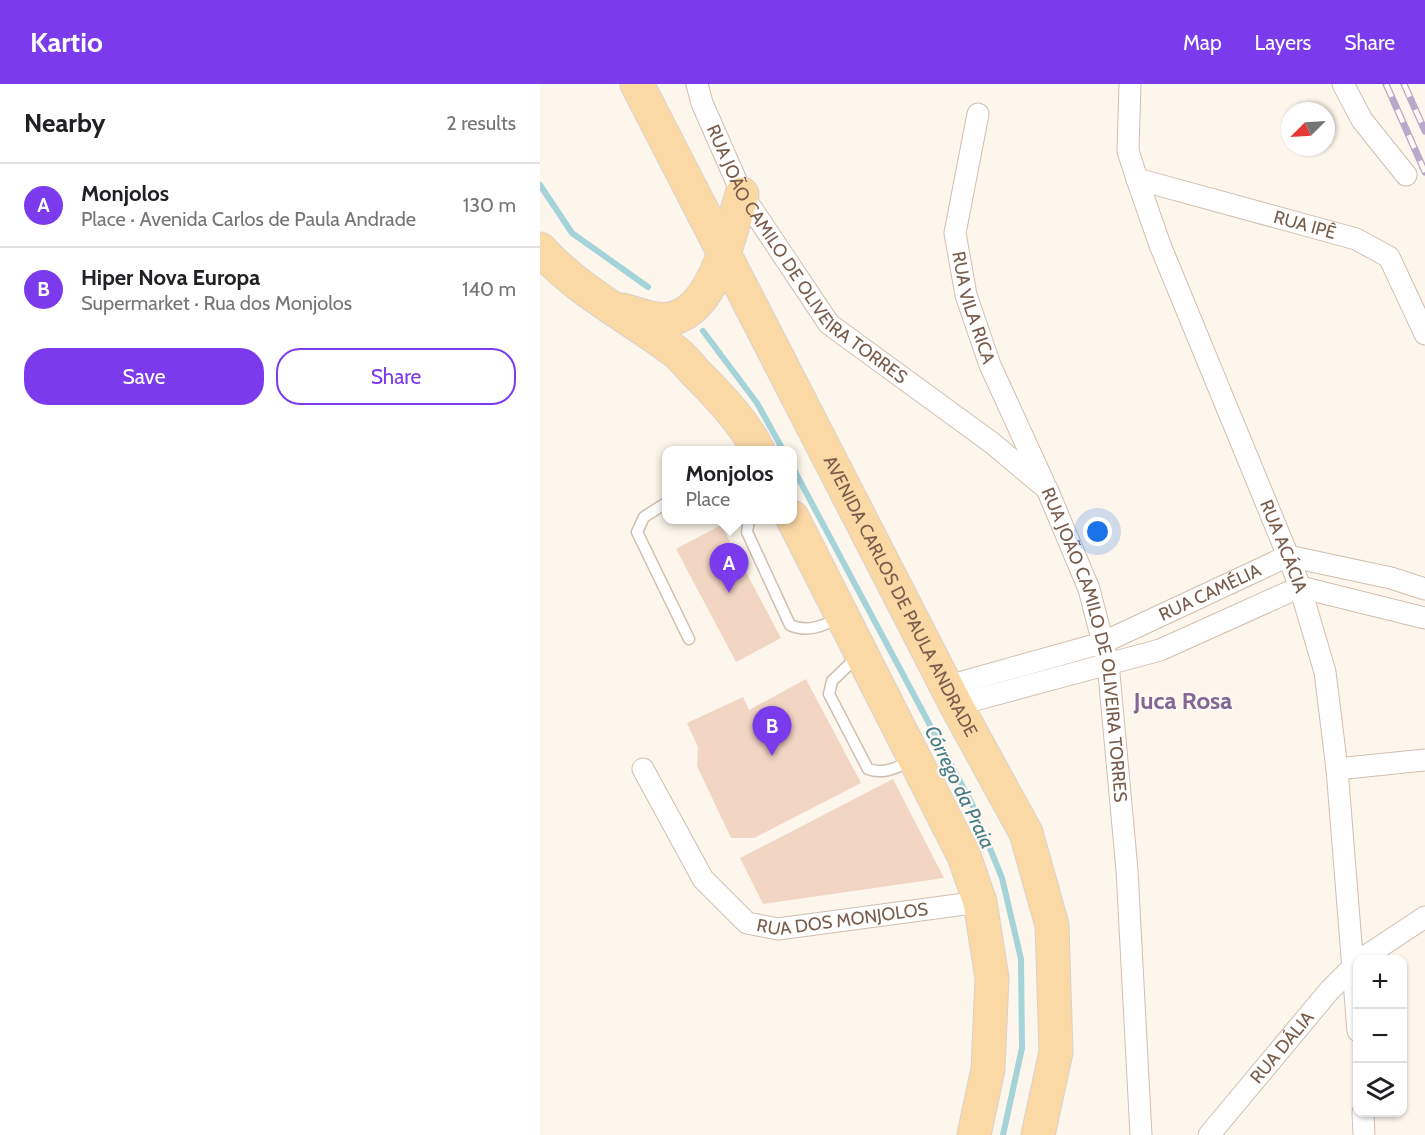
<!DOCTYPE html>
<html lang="en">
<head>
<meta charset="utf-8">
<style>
  :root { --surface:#fff; --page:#f6f6f6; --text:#202124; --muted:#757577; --line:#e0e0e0; --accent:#7c3aed }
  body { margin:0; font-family:Cabin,sans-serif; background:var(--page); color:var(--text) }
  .controls { position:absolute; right:18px; bottom:18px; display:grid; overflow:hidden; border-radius:12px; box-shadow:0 2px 4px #0004 }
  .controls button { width:54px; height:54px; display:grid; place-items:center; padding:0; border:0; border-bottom:2px solid var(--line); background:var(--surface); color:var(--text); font:30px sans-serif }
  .compass { position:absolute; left:741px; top:18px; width:54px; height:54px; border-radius:50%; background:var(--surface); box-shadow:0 2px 4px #0004; rotate:246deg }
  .you { position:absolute; left:558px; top:448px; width:21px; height:21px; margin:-15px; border:4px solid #fff; border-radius:50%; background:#1a73e8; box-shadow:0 0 0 9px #1a73e833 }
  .badge { display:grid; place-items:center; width:39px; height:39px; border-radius:50%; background:var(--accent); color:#fff; font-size:20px; font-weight:700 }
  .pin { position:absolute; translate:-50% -50px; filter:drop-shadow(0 2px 3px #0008) }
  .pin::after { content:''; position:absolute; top:32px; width:21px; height:18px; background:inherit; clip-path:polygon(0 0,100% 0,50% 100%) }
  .popup { position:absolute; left:122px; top:362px; width:135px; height:78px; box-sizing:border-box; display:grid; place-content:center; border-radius:12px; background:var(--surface); filter:drop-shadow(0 2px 4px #0005); font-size:20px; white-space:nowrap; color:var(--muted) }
  .popup b { font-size:22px; color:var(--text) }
  .popup::after { content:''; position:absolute; left:50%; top:100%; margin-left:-12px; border:12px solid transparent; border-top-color:var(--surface) }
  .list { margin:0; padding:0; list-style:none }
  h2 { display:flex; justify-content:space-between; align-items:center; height:78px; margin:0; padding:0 24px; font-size:26px }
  h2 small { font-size:20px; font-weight:400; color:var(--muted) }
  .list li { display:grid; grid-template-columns:39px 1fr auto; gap:18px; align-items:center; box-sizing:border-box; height:84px; padding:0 24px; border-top:2px solid var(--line) }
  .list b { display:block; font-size:22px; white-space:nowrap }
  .list p { margin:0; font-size:20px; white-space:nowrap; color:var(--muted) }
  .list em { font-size:20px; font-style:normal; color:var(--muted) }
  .actions { display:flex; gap:12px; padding:18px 24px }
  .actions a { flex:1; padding:14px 0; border:2px solid var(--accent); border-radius:24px; text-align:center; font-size:21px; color:var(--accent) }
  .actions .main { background:var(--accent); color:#fff }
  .icon { flex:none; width:33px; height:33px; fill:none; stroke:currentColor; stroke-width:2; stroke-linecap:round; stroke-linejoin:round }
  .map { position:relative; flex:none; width:885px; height:1051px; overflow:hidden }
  header { display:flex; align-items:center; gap:36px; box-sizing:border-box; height:84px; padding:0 30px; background:var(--accent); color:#fff }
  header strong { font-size:28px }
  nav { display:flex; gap:33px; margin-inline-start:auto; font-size:21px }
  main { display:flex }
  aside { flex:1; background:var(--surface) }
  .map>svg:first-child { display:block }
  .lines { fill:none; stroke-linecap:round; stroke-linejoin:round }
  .stream { stroke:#a5d3da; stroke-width:6 }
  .building { fill:#f3d5c3 }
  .lane-casing { stroke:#d1beb0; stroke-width:13 }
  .street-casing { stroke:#d1beb0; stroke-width:23 }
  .primary-casing { stroke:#dad1cd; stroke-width:35 }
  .lane { stroke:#fff; stroke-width:10 }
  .street { stroke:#fff; stroke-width:21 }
  .primary { stroke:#fbd9a5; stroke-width:33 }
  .rail-casing { stroke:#b9a8c9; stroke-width:7 }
  .rail { stroke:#fffaf3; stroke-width:4.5; stroke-dasharray:14; stroke-linecap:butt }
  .labels { text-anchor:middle; stroke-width:4.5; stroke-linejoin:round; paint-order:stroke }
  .street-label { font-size:18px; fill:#7a5c4d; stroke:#fffaf3 }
  .water-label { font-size:20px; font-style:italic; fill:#437c86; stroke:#fffaf3 }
  .district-label { font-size:24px; font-weight:bold; fill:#846695; stroke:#fffaf3 }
</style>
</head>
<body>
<header>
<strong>Kartio</strong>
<nav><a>Map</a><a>Layers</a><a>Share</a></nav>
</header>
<main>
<aside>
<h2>Nearby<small>2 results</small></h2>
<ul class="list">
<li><span class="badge">A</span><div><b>Monjolos</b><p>Place · Avenida Carlos de Paula Andrade</p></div><em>130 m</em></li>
<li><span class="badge">B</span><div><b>Hiper Nova Europa</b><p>Supermarket · Rua dos Monjolos</p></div><em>140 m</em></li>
</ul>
<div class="actions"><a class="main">Save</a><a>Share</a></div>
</aside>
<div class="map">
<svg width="885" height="1051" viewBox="0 0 885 1051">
  <rect width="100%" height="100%" fill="#fdf6ec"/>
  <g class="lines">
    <!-- stream -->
    <path class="stream" d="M 0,101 L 32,149 L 108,203
      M 163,247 L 217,319 L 243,366
      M 252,382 L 432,720 L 462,794 L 481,875 L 482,964 L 463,1051"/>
  </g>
  <!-- building -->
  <path class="building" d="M 181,441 L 241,554 L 196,578 L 136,465 Z
    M 266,595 L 321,699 L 214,754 L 191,754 L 157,682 L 158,663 L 147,639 L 203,613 L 209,626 Z
    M 353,695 L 404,794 L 223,820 L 200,774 Z"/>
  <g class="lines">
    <defs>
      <path id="lane" d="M 126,419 L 104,433 L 97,448 L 149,555
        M 209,436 L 207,448 L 250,541 C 267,549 283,542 299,534
        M 319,571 L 292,597 L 289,610 L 328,685 C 344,691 357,683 372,677"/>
      <g id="street">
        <path id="s1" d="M 157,0 L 162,19 L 202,110 L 289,240 L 452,359 L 507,405 L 549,505 L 568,579 L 587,786 L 601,1051"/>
        <path id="s2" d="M 590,0 L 588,67 L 597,95 L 620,161 L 748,472 L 760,503 L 785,588 L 797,685 L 818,947"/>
        <path d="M 803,0 L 822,36 L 866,91"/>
        <path id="s3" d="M 438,30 L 415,149 L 426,211 L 450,281 L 504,399"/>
        <path id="s4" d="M 597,95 L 816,155 L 849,173 L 885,250"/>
        <path id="s5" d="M 408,602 L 562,559 L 748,472 L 851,494 L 885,505"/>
        <path d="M 416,621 L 620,566 L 760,503 L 885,534"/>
        <path id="s6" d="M 103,685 L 163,795 L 207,839 L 238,845 L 440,818"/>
        <path d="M 797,685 L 885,676"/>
        <path d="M 820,876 L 885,833"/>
        <path d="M 823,1028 L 824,1051"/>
        <path id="s7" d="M 669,1051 L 789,907 L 818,878"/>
      </g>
      <g id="primary">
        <path id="s8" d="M 97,0 L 416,621 L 486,749 L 512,841 L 516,968 L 498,1051"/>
        <path d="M 0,165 C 38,207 88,232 132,265 C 141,271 148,280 155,288 C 178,311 203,337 218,366"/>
        <path d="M 83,226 C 100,231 120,240 137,233 C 176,219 191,146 202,110"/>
        <path d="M 252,433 L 424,772 L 440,818 L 452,894 L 448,985 L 434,1051"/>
      </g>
    </defs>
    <!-- lane casing -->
    <use href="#lane" class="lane-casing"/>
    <!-- street casing -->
    <use href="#street" class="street-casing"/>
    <!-- primary casing -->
    <use href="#primary" class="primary-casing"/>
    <!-- lane -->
    <use href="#lane" class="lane"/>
    <!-- street -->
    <use href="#street" class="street"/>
    <!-- primary -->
    <use href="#primary" class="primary"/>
    <defs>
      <path id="rail" d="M 846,0 L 885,88
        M 864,0 L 885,47"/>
    </defs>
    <!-- rail casing -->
    <use href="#rail" class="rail-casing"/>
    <!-- rail -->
    <use href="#rail" class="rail"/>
  </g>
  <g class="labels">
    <!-- street labels -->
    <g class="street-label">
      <text dy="6" stroke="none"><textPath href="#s4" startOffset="174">RUA IPÊ</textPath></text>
      <text dy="6" stroke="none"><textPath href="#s1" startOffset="207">RUA JOÃO CAMILO DE OLIVEIRA TORRES</textPath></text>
      <text dy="6" stroke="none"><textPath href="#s3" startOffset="198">RUA VILA RICA</textPath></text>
      <text dy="6" stroke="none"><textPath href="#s2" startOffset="492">RUA ACÁCIA</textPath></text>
      <text dy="6" stroke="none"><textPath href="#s5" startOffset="279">RUA CAMÉLIA</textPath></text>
      <text dy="6" stroke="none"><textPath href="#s8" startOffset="576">AVENIDA CARLOS DE PAULA ANDRADE</textPath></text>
      <text dy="6" stroke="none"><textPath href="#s1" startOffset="711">RUA JOÃO CAMILO DE OLIVEIRA TORRES</textPath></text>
      <text dy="6" stroke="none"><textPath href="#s6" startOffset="284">RUA DOS MONJOLOS</textPath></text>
      <text dy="6" stroke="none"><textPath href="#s7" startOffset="114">RUA DÁLIA</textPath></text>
    </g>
    <!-- water labels -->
    <g class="water-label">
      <text transform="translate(420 703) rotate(64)" y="7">Córrego da Praia</text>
    </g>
    <!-- district labels -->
    <g class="district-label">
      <text x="643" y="625">Juca Rosa</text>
    </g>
  </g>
</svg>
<div class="controls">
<button>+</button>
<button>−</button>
<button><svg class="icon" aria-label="layers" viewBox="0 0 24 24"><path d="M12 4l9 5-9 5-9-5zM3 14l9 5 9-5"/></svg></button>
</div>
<svg class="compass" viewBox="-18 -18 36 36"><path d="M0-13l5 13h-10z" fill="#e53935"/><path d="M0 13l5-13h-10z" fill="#757577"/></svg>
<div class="you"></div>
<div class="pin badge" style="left:189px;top:509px">A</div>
<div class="popup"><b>Monjolos</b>Place</div>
<div class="pin badge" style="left:232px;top:672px">B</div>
</div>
</main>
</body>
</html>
